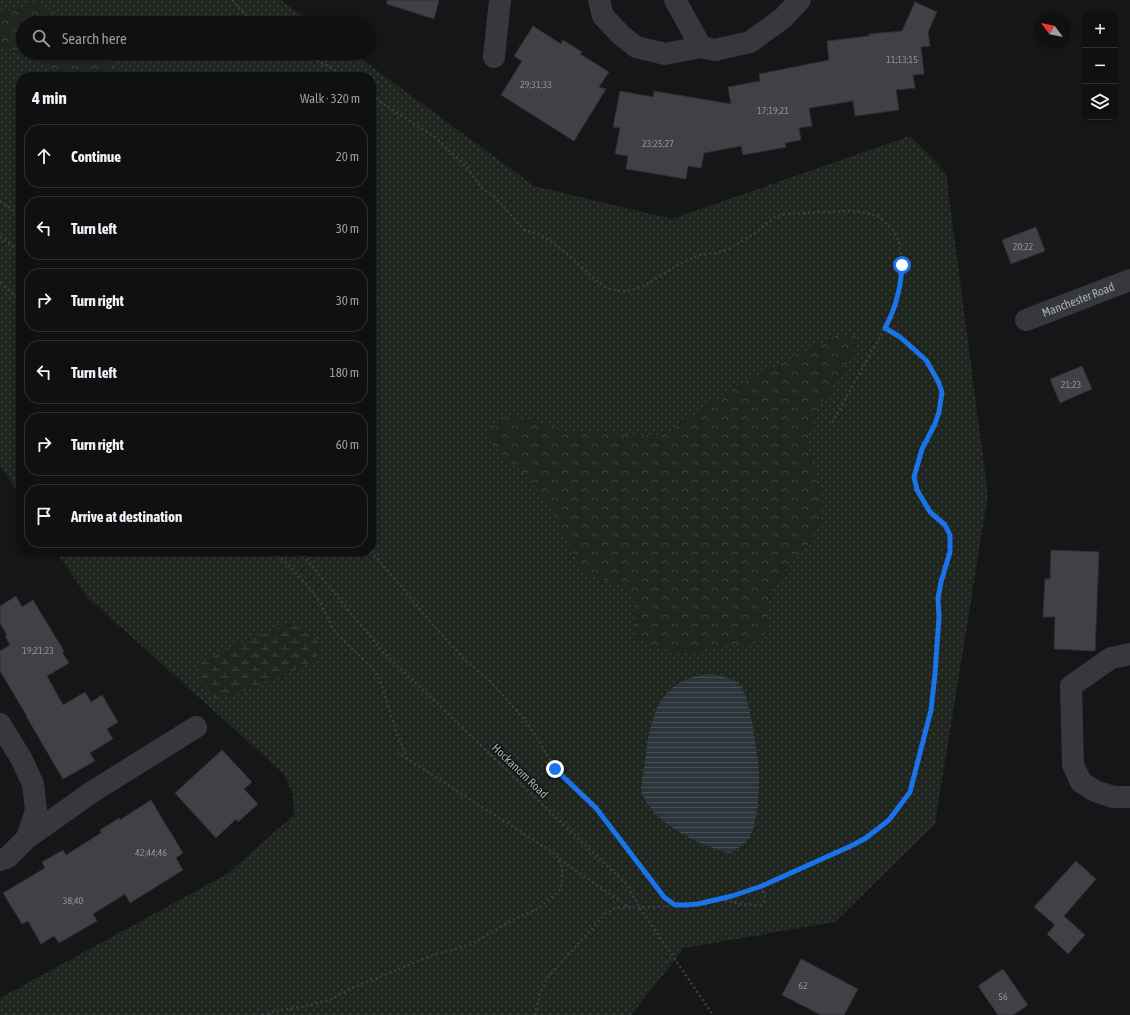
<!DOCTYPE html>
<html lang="en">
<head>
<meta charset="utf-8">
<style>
  :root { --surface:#101012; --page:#19191b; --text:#f1f3f6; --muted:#9c9d9f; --line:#303032 }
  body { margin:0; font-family:"Asap Condensed",sans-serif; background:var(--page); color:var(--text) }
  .controls { position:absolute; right:12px; top:12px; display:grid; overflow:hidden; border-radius:8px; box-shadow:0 1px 3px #0004 }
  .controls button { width:36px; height:36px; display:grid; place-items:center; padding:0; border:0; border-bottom:1px solid var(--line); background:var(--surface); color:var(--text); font:20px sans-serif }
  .compass { position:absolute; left:1034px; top:12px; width:36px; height:36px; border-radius:50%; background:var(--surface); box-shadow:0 1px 3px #0004; rotate:302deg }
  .stop { position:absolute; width:12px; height:12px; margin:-9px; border:3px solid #1a73e8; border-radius:50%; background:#fff }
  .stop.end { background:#1a73e8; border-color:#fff; box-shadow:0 1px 4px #0008 }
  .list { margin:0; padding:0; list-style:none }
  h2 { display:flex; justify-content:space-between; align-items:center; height:52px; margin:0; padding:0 16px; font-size:17px }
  h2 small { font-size:13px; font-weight:400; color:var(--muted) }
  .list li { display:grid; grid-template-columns:26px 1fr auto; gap:12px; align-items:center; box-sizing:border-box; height:64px; margin:0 8px 8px; padding:0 8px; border:1px solid var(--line); border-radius:16px }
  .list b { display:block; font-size:15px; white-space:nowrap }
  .list em { font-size:13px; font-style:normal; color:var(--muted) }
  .icon { flex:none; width:22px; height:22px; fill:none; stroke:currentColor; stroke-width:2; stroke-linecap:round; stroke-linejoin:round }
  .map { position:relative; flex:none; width:1130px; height:1015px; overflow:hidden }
  .search { position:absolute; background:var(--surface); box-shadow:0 1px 3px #0004; left:16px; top:16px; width:360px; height:44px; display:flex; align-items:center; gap:10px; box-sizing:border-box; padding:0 14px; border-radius:22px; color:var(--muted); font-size:15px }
  .panel { position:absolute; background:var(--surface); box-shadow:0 1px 3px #0004; left:16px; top:72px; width:360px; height:484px; border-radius:16px }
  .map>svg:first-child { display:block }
  .grass { fill:url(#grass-dots) }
  .forest { fill:url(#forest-crowns) }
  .wetland { fill:url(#wetland-marsh) }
  .water { fill:url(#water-rules) }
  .building { fill:#404145; stroke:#303034 }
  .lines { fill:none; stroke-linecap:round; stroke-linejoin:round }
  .path { stroke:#3d3f44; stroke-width:2.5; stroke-dasharray:2 3; stroke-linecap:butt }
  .minor { stroke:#37383d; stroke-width:22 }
  .route { stroke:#1a73e8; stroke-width:5 }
  .labels { text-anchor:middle; stroke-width:3; stroke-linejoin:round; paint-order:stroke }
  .number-label { font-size:10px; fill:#8e929b }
  .street-label { font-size:12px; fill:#a8adb8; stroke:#111113 }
</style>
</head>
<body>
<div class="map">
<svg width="1130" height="1015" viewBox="0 0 1130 1015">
  <defs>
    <pattern id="grass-dots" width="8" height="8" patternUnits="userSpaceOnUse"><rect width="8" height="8" fill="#1e261f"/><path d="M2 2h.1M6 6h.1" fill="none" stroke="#3c433d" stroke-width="1.8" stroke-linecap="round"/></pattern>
    <pattern id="forest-crowns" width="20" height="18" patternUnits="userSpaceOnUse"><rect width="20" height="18" fill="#1e261f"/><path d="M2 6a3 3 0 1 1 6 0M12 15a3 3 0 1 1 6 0" fill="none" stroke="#3c433d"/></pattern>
    <pattern id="wetland-marsh" width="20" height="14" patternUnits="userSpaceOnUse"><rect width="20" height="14" fill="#1e261f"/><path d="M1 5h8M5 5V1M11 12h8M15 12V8" fill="none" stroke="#3c433d"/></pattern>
    <pattern id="water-rules" width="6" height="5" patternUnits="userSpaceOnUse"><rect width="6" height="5" fill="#2c353c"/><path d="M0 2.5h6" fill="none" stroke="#485056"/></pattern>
  </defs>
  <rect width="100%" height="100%" fill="#161618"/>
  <!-- grass -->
  <path class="grass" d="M 0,0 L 281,0 L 312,23 L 23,23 L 23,53 L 353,53 L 534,186 L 672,219 L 910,136 L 946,173 L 988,495 L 935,824 L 835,922 L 684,948 L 631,1015 L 0,1015 L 0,998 L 227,874 L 294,815 L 293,795 L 284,774 L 86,596 L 56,551 L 371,551 L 371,77 L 21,77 L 21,497 L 0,465 Z"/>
  <!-- forest -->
  <path class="forest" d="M 38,4 L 58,14 L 65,23 L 23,23 L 23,53 L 99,53 L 128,77 L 65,77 L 46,65 L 16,51 L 0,46 L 0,13 L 29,5 Z
    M 371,292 L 379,303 L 374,314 L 371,314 Z
    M 840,334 L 856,335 L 854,349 L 842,372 L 816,411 L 809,436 L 808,448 L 816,474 L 822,503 L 819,528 L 808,545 L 775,583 L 767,602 L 768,620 L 765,637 L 747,647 L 726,645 L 702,651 L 672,651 L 652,649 L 637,638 L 635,624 L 634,593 L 622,584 L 585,575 C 567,545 556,509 531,482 C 522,472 494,449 489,438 C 488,435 489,431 489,429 L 501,417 L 521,418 L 573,432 L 652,436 L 668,432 L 727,392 L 797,354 Z"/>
  <!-- wetland -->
  <path class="wetland" d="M 288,624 C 305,626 311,631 321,644 L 321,650 L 316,657 L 310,663 L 262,684 L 216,701 L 207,691 L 194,666 L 200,660 L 210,658 L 234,645 Z"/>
  <!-- water -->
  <path class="water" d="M 710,674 C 719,676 735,678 741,686 C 750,698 758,756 759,773 C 759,789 758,825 749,838 C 744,845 737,849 730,853 C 701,847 646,820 641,788 C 650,739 645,679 710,674 Z"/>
  <!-- building -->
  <path class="building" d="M 387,0 L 439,0 L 434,19 L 387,4 Z
    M 915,2 L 937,12 L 928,32 L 930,46 L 921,47 L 924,74 L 913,75 L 915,88 L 896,90 L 899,110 L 855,116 L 853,101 L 809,108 L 812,126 L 799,128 L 801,140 L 785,143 L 786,147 L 743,155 L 741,146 L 704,153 L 701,168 L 688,166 L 686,179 L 626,169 L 628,156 L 615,154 L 620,128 L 613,127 L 620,91 L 653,97 L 654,91 L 731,104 L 728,87 L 760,81 L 759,74 L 829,60 L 827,41 L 869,36 L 869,34 L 902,31 Z
    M 533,26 L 561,44 L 563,40 L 582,52 L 580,54 L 609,72 L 599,87 L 606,89 L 574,141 L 501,95 L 522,61 L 514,56 Z
    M 1036,227 L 1045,251 L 1011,264 L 1002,240 Z
    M 1082,366 L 1092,389 L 1060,403 L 1050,379 Z
    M 1051,550 L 1099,552 L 1095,651 L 1054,649 L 1055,617 L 1043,617 L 1045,579 L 1050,579 Z
    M 16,596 L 22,607 L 33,600 L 64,651 L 62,652 L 69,663 L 47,676 L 63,705 L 85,692 L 91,702 L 102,695 L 118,722 L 107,729 L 113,739 L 90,753 L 95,761 L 63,779 L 26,716 L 27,716 L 0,671 L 0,651 L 10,645 L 5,636 L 7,635 L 0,623 L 0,606 Z
    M 222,750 L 252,782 L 244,789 L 258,804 L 238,822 L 236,819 L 216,838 L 175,793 Z
    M 151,800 L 183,853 L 176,858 L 183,870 L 130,903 L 125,894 L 93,914 L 97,921 L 59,943 L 54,936 L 41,944 L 28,921 L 22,924 L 3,893 L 45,868 L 42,862 L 63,850 L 66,855 L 101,833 L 100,830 L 119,818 L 120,820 Z
    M 1076,861 L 1096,879 L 1064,916 L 1085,935 L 1068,954 L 1047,934 L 1055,925 L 1034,907 Z
    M 801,959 L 858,989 L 844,1015 L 821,1015 L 782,995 Z
    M 1003,969 L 1028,1005 L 1013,1015 L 998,1015 L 978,986 Z"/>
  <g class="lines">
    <!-- path -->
    <path class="path" d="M 232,0 L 253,23
      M 298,53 C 315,60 331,66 346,77
      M 371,96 L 436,138 L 467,167 L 482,189 L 493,195 L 524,230 L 539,234 L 553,243 L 572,258 L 599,283 L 607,288 L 623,292 L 636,289 L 647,284 L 683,262 L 700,255 L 716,253 L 726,250 L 741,242 L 759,230 L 775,217 L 786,214 L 848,211 L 862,212 L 878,216 L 892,229 L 899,241 L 902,265 L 901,280 L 892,315 L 832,423
      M 0,201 L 21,216
      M 0,237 L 21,252
      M 0,283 L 21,301
      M 274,551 C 291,567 307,583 320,603 C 326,612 329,624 336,633 L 373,669 L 380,680 L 397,734 L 408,759
      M 300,551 L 383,652 L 627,885 L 640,908 L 713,1015
      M 371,551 L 434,626 L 465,660 L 489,680 L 525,720 L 537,738 L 555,769 L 596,808 L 664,897 L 675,905
      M 559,859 L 629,907
      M 720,899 L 741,904 L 760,905 C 769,900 764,893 760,886
      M 262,1015 L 277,1011 L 305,1006 L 330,1000 L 350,989 L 433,955 L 469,945 L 515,919 L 538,909 L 559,891 L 562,883 L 562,869 L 559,858 L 552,852 L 398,753
      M 535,1015 L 540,993 L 548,977 L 605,914 L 615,908 L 630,907 L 640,908 L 698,904 L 732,896 L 762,886 L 853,845 L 866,838 L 889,820 L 910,792 L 931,710 L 935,674 L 939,617 L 938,598 L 941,582 L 950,552 L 950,535 L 945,525 L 931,512 L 917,490 L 914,477 L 922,449 L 935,424 L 939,412 L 942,392 L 938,381 L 926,360 L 900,337 L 885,328"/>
    <!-- minor -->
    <g class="minor">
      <path d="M 599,0 L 603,16 L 621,35 L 636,47 L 665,54 L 701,47 L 715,50 L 750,42 L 783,18 L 800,0"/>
      <path d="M 675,0 L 701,47"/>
      <path d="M 494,57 L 500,0"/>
      <path id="s1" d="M 1026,320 L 1130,280"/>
      <path d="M 1130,654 L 1111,658 L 1071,686 L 1073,765 L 1081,782 L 1095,791 L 1113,797 L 1130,797"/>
      <path d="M 0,724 L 21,758 L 33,784 L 36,810 L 27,838 L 8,857 L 0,860"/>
      <path d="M 27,838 L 92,792 L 196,727"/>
    </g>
  </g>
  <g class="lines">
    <!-- route -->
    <path class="route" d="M 555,769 L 596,808 L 664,897 L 675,905 L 686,905 L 698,904 L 732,896 L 762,886 L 853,845 L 866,838 L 889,820 L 910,792 L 931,710 L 935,674 L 939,617 L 938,598 L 941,582 L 950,552 L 950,535 L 945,525 L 930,512 L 917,490 L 914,477 L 922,449 L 935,424 L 939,412 L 942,392 L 938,381 L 926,360 L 900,337 L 885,328 C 896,308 901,287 902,265"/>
  </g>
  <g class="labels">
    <!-- number labels -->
    <g class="number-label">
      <text x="902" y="63">11;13;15</text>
      <text x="536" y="88">29;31;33</text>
      <text x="773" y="114">17;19;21</text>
      <text x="658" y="147">23;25;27</text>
      <text x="1023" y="250">20;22</text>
      <text x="1071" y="388">21;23</text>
      <text x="38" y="654">19;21;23</text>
      <text x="151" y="856">42;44;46</text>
      <text x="73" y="904">38;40</text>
      <text x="803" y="989">62</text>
      <text x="1003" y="1000">56</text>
    </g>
    <!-- street labels -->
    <g class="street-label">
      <text dy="4" stroke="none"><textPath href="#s1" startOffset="56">Manchester Road</textPath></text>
      <text transform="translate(520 771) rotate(44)" y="4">Hockanom Road</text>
    </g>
  </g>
</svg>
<div class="controls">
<button>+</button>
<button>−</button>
<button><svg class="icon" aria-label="layers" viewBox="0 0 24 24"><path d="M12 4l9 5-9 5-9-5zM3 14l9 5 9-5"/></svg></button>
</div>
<svg class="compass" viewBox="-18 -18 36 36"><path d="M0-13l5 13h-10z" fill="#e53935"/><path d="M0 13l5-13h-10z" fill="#9c9d9f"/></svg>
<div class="stop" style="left:902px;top:265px"></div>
<div class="stop end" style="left:555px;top:769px"></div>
<div class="search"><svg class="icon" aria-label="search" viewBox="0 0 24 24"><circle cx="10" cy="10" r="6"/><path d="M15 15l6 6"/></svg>Search here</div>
<section class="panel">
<h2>4 min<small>Walk · 320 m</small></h2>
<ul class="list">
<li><svg class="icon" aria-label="ahead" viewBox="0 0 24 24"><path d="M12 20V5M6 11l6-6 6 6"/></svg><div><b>Continue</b></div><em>20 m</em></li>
<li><svg class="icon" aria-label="left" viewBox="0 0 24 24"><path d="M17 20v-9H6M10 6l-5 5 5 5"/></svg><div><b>Turn left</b></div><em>30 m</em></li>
<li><svg class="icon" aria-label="right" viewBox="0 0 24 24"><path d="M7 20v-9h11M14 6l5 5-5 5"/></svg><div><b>Turn right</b></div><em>30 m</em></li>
<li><svg class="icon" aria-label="left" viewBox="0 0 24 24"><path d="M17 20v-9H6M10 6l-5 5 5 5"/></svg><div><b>Turn left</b></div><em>180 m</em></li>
<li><svg class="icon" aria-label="right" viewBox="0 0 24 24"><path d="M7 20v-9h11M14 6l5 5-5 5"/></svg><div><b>Turn right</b></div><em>60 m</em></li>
<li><svg class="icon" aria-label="arrive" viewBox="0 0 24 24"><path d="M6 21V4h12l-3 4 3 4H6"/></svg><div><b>Arrive at destination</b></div></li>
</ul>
</section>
</div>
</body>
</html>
